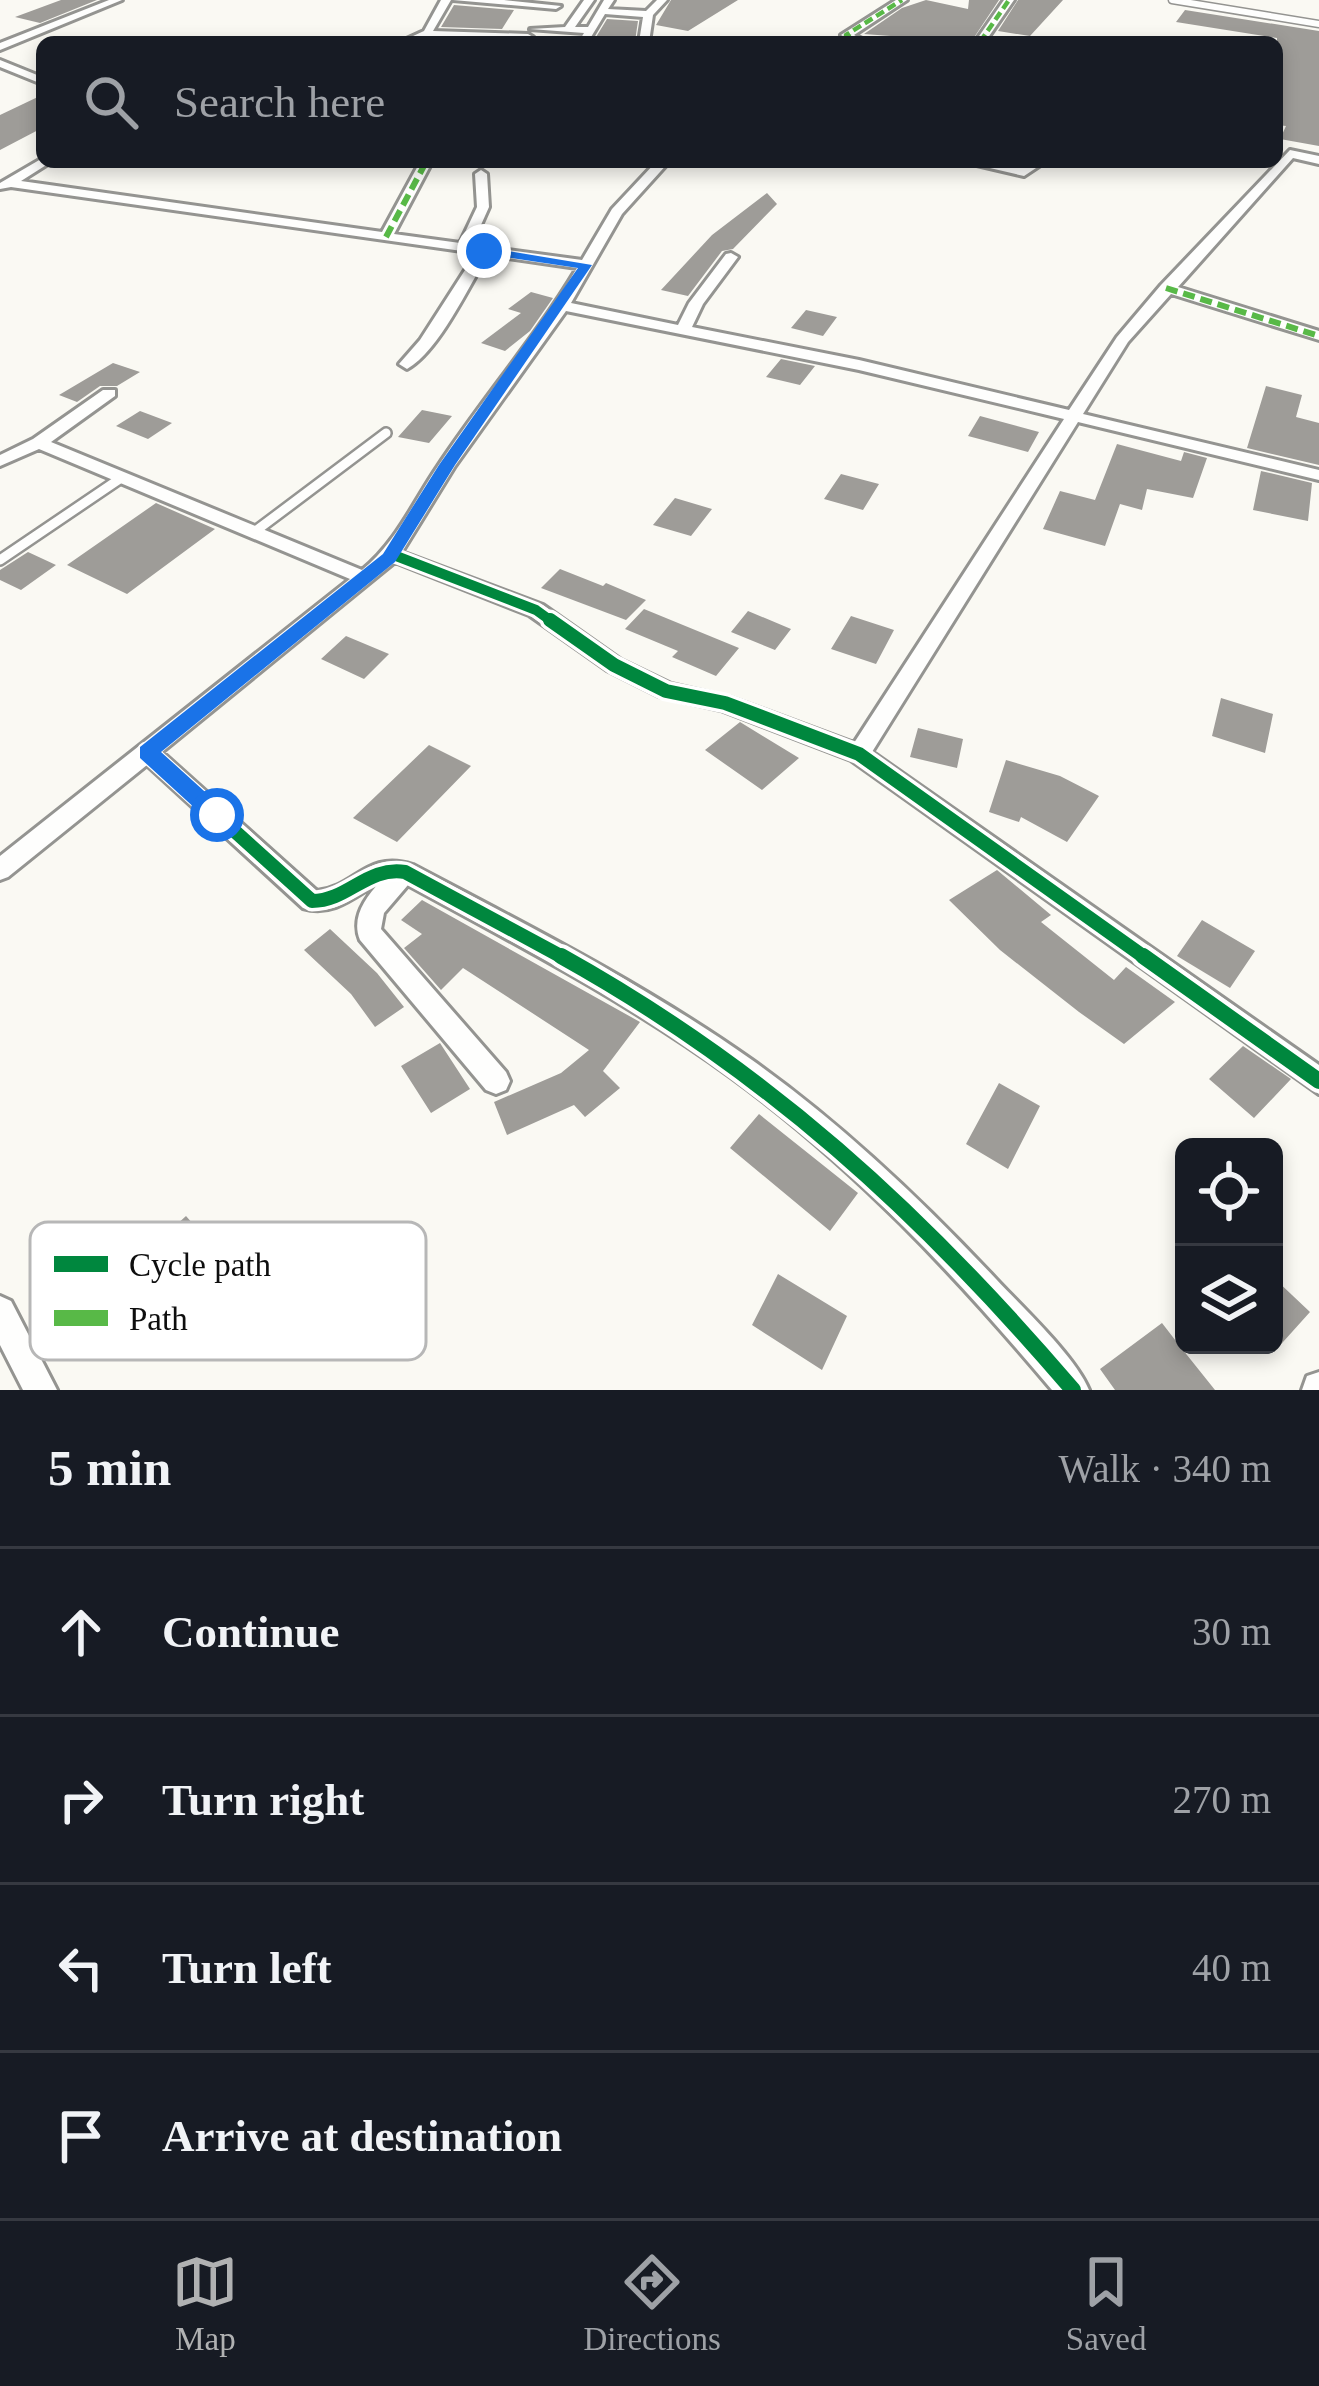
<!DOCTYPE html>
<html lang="en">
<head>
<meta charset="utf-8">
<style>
  :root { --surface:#171b24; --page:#20242c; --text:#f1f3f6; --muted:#9ea1a6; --line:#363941; --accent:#b0b1b2 }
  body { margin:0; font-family:"Times New Roman",serif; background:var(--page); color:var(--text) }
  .controls { position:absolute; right:36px; bottom:36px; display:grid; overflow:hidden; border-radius:18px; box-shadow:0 6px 18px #0003 }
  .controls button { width:108px; height:108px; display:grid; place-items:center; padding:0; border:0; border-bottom:3px solid var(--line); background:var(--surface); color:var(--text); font:60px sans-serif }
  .stop { position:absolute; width:36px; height:36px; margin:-27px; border:9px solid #1a73e8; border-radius:50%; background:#fff }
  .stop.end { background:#1a73e8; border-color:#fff; box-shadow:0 3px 12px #0008 }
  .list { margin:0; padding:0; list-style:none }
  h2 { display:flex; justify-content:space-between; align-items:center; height:156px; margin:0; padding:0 48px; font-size:51px }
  h2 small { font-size:39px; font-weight:400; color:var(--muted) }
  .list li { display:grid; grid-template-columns:78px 1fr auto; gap:36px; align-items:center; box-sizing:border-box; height:168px; padding:0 48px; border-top:3px solid var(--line) }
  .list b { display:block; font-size:45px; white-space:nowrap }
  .list em { font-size:39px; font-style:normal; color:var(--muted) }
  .icon { flex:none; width:66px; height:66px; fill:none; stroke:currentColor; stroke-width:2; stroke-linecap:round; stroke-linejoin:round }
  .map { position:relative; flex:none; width:1319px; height:1390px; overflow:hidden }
  .search { position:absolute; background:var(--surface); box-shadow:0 6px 18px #0003; left:36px; right:36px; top:36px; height:132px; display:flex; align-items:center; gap:30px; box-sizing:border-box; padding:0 42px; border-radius:18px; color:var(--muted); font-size:45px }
  .sheet { height:828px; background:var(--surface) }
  nav { display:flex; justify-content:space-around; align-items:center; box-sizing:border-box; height:168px; border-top:3px solid var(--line); background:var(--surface); font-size:33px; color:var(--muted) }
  nav a { display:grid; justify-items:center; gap:6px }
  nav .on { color:var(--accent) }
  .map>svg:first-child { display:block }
  .building { fill:#9e9c98 }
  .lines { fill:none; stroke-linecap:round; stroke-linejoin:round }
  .lane-far1-casing { stroke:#949491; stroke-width:9 }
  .lane-casing { stroke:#949491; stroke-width:14 }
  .street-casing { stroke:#949491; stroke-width:6 }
  .lane-far1 { stroke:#fefefd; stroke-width:6 }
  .lane { stroke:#fefefd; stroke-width:9 }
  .street { fill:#fefefd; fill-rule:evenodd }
  .quiet-far1 { stroke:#58b947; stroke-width:4.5; stroke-dasharray:9 4.5; stroke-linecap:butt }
  .quiet { stroke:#58b947; stroke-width:6; stroke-dasharray:12 6; stroke-linecap:butt }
  .cycleway-far2-casing { stroke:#fff; stroke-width:16 }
  .cycleway-far1-casing { stroke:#fff; stroke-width:21 }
  .cycleway-casing { stroke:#fff; stroke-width:24 }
  .cycleway-far2 { stroke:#00873e; stroke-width:10 }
  .cycleway-far1 { stroke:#00873e; stroke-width:14 }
  .cycleway { stroke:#00873e; stroke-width:16 }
  .route { fill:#1a73e8 }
  .key { fill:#fff; stroke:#b7b7b7; stroke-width:3 }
  .key-label { font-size:33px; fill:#0e0e0e }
</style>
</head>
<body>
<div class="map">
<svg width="1319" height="1390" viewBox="0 0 1319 1390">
  <rect width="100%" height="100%" fill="#faf9f3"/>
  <!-- building -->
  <path class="building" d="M 61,0 L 97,0 L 40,23 L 15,17 Z
    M 671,0 L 738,0 L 688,31 L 656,25 Z
    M 926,0 L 968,9 L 969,0 L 999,0 L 971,42 L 864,34 L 902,8 Z
    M 1018,0 L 1063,0 L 1030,36 L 998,31 Z
    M 454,5 L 514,10 L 502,29 L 441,27 Z
    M 1185,10 L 1319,31 L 1319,146 L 1280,139 L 1286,126 L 1277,125 L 1277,38 L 1176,22 Z
    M 607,19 L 638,21 L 635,41 L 593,42 Z
    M 42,95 L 42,128 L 0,150 L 0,115 Z
    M 767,193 L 777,204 L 733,249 L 722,251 L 688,296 L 661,290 L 712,235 Z
    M 531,292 L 553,298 L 530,331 L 505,351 L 481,343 L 521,313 L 508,309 Z
    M 806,310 L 837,317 L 823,336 L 791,328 Z
    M 781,359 L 815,366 L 800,385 L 766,377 Z
    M 113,363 L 140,372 L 117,386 L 100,386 L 77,402 L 59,395 Z
    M 1266,386 L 1302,395 L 1296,417 L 1319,423 L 1319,465 L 1247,448 Z
    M 422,410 L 452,416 L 429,443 L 398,437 Z
    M 140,411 L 172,423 L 148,439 L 116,426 Z
    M 980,416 L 1039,432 L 1028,452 L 968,436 Z
    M 1117,444 L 1181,461 L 1184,452 L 1207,458 L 1193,498 L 1147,489 L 1142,510 L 1120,504 L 1105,546 L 1043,529 L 1060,491 L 1095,500 Z
    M 1261,471 L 1312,483 L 1308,521 L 1253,510 Z
    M 841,474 L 879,484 L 863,510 L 824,499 Z
    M 675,498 L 712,509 L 691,536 L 653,525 Z
    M 156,503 L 215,529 L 127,594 L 67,565 Z
    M 28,552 L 56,565 L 21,590 L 0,580 L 0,570 Z
    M 560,569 L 603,586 L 606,583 L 646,600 L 626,620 L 541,588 Z
    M 644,609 L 739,648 L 716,676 L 672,657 L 678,651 L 625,629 Z
    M 748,611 L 791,629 L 775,650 L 731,632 Z
    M 851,616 L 894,630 L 876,664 L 831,649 Z
    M 346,636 L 389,654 L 364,679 L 321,659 Z
    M 1221,698 L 1273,714 L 1265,753 L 1212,736 Z
    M 740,722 L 799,758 L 762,790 L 705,750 Z
    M 918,728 L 963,739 L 957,768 L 910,757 Z
    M 429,745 L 471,766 L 397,842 L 353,818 Z
    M 1006,760 L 1060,776 L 1099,796 L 1067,842 L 1021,817 L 1019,822 L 989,812 Z
    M 997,870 L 1051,915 L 1041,922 L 1114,980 L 1126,967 L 1175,1002 L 1124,1044 L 1079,1012 L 1000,950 L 949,900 Z
    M 422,900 L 640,1022 L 603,1071 L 620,1088 L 585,1117 L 574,1105 L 507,1135 L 494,1102 L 561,1073 L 589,1050 L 463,968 L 441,990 L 404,948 L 422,934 L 401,920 Z
    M 1202,920 L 1255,951 L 1230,988 L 1177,956 Z
    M 330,929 L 377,973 L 404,1007 L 375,1027 L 351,994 L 304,950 Z
    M 440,1043 L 470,1089 L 431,1113 L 401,1066 Z
    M 1243,1046 L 1291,1079 L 1254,1118 L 1209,1079 Z
    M 999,1083 L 1040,1106 L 1008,1169 L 966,1144 Z
    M 759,1114 L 858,1193 L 830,1231 L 730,1148 Z
    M 186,1216 L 237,1274 L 155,1352 L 105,1290 Z
    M 778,1274 L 847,1316 L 822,1370 L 752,1325 Z
    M 1274,1278 L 1310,1312 L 1274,1352 Z
    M 1162,1323 L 1179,1345 L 1215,1390 L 1115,1390 L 1100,1369 Z"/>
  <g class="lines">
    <defs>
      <path id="lane-far1" d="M 1172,0 L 1319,24"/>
      <path id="lane" d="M 253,533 L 386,433
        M 0,560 L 121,478"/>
      <path id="street" d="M 109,0 L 122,0 L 0,50 L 0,43 Z
        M 441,0 L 451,0 L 433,31 L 528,34 L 533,37 L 528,40 L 422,37 L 412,42 L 400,42 L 424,31 Z
        M 453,0 L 504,0 L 561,6 L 556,9 Z
        M 584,0 L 594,0 L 575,27 L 588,27 L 604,0 L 614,0 L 608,9 L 646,11 L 657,0 L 667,0 L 653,15 L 649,42 L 639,42 L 643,17 L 605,14 L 588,42 L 579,41 L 584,33 L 530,29 L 565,27 Z
        M 896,0 L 907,0 L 854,35 L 868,42 L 854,42 L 841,35 Z
        M 1004,0 L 1014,0 L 985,42 L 975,42 Z
        M 0,60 L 42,77 L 42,84 L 0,67 Z
        M 1290,150 L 1319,156 L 1319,164 L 1293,158 L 1178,287 L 1319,331 L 1319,340 L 1171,294 L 1128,342 L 1083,414 L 1319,470 L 1319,480 L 1078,422 L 872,752 L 1319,1065 L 1319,1094 L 851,760 L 721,710 L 659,696 L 607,670 L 529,615 L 395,562 L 162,752 L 317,891 C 356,887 366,850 413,865 C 529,926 646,985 752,1060 C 842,1124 921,1199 996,1279 C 1022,1307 1075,1356 1089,1390 L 1052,1390 C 956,1276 852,1165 731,1077 C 629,1003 518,945 408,885 L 384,913 L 381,929 L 506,1072 L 510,1081 L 506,1090 L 496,1094 L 486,1090 L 360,940 C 351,918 365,898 380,882 C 355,896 334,917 303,908 L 147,765 L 8,877 L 0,880 L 0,856 L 350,579 L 39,449 L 0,466 L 0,455 L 33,439 L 103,390 L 115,390 L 115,396 L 51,442 L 362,570 C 396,543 414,501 438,466 C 483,398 536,337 577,268 L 488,255 C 468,287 439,351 407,369 L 399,364 L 420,340 L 476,253 L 11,187 L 0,189 L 0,183 L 41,159 L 51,162 L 21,181 L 382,232 L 420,162 L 432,162 L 394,234 L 460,243 L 477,207 L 475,174 L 481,170 L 487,174 L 489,207 L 472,245 L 582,260 L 612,209 L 656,162 L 669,162 L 622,214 L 571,303 L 678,325 L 689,303 L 726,254 L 731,253 L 738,257 L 703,304 L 692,327 L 859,360 L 1069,410 L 1117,337 L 1161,285 ZM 566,311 L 859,370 L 1064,419 L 854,743 L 732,698 L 671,684 L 621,660 L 543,605 L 402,552 L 455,466 Z
        M 964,162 L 1022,168 L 1031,162 L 1045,162 L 1024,176 Z
        M 0,1296 L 11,1301 L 57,1390 L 23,1390 L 0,1345 Z
        M 1319,1372 L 1319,1390 L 1302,1390 L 1307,1376 Z"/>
    </defs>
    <!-- lane-far1 casing -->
    <use href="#lane-far1" class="lane-far1-casing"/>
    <!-- lane casing -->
    <use href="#lane" class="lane-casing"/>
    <!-- street casing -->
    <use href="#street" class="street-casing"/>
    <!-- lane-far1 -->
    <use href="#lane-far1" class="lane-far1"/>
    <!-- lane -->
    <use href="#lane" class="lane"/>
    <!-- street -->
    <use href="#street" class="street"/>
    <!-- quiet-far1 -->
    <path class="quiet-far1" d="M 863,42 L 846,35 L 902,0
      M 980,42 L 1009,0"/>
    <!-- quiet -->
    <path class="quiet" d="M 386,237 L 426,162
      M 1166,288 L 1319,336"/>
    <defs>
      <path id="cycleway-far2" d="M 391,554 L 536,610 L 554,623"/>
      <path id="cycleway-far1" d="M 550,620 L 614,665 L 666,691 L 725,703 L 859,754 L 1147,959
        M 147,752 L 312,901 C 348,901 367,866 405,872 L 566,959"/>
      <path id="cycleway" d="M 561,956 C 766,1070 921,1212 1073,1390
        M 1143,956 L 1319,1081"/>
    </defs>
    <!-- cycleway-far2 casing -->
    <use href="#cycleway-far2" class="cycleway-far2-casing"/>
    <!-- cycleway-far1 casing -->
    <use href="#cycleway-far1" class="cycleway-far1-casing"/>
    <!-- cycleway casing -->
    <use href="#cycleway" class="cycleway-casing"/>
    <!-- cycleway-far2 -->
    <use href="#cycleway-far2" class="cycleway-far2"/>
    <!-- cycleway-far1 -->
    <use href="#cycleway-far1" class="cycleway-far1"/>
    <!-- cycleway -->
    <use href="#cycleway" class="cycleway"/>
  </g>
  <!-- route -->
  <path class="route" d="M 484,247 L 592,265 L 455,465 L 395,562 L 161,752 L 224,809 L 224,821 L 209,821 L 140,758 L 140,747 L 383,554 L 439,465 L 578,268 L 479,253 Z"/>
  <!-- legend -->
  <rect x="30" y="1222" width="396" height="138" rx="18" class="key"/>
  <rect x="54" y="1256" width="54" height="16" fill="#00873e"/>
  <rect x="54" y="1310" width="54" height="16" fill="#58b947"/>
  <g class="key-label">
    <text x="129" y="1276">Cycle path</text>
    <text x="129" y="1330">Path</text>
  </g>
</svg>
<div class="controls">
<button><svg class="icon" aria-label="locate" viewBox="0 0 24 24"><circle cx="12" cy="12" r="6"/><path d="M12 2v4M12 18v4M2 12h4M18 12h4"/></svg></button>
<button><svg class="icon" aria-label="layers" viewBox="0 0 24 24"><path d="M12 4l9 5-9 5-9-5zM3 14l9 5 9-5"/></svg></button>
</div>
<div class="stop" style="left:217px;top:815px"></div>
<div class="stop end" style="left:484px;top:251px"></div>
<div class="search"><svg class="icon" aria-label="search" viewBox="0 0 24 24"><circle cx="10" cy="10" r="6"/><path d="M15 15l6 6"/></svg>Search here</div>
</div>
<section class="sheet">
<h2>5 min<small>Walk · 340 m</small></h2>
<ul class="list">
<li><svg class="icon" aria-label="ahead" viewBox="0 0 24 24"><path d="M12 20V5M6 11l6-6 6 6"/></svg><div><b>Continue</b></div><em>30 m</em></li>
<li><svg class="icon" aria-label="right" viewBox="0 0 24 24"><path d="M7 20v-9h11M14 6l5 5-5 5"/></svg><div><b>Turn right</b></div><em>270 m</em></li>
<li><svg class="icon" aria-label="left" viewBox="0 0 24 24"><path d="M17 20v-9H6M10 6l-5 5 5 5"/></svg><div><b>Turn left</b></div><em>40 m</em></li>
<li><svg class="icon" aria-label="arrive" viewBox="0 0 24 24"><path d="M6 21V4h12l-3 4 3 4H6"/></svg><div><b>Arrive at destination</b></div></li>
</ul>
</section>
<nav>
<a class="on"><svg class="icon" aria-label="map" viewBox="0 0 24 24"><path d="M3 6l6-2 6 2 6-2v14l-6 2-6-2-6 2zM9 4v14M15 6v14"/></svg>Map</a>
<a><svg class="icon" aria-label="directions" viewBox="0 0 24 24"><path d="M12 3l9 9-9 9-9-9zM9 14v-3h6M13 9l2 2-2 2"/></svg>Directions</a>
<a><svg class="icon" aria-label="saved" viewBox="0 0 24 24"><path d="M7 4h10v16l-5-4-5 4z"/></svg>Saved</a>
</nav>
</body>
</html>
